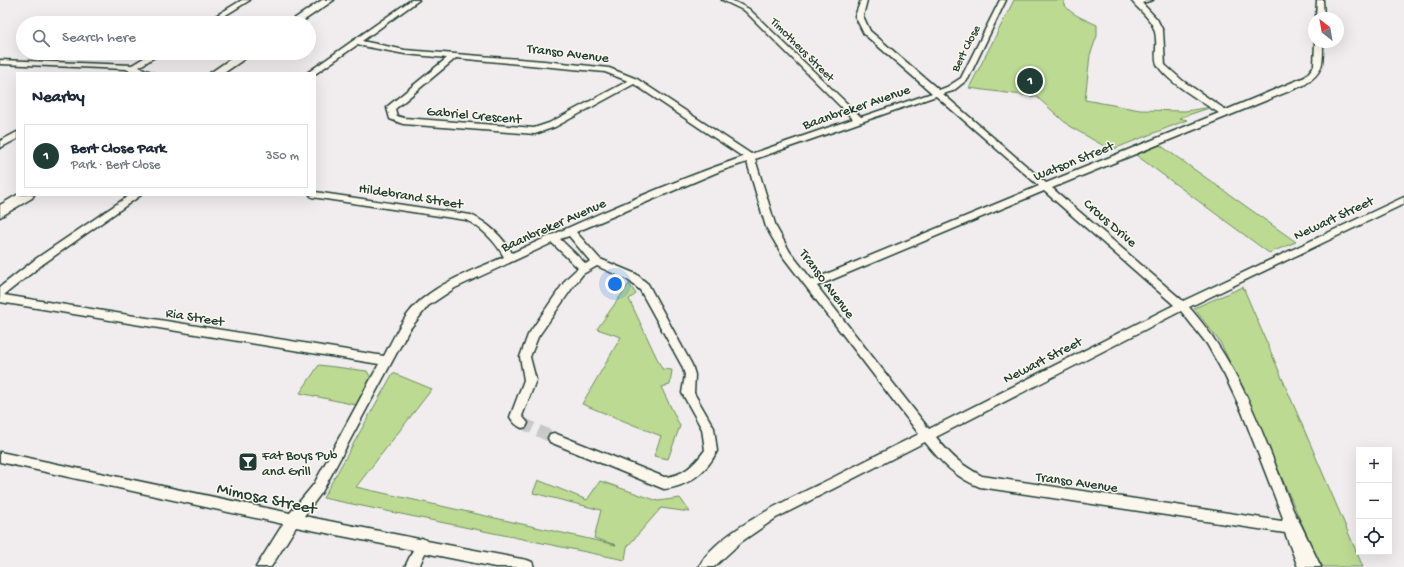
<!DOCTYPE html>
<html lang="en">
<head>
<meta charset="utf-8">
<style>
  :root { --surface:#fff; --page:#f6f6f7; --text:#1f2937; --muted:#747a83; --line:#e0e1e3; --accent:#1f3d34 }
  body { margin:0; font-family:"Gochi Hand",sans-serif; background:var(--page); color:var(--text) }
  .controls { position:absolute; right:12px; bottom:12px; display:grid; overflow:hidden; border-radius:0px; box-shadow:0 4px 16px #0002 }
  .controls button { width:36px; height:36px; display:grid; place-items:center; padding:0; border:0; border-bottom:1px solid var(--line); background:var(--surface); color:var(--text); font:20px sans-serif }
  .compass { position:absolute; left:1308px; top:12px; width:36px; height:36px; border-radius:50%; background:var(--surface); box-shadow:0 4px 16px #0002; rotate:329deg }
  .you { position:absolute; left:615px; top:284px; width:14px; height:14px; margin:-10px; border:3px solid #fff; border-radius:50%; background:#1a73e8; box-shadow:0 0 0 6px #1a73e833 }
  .badge { display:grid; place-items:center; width:26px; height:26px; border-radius:50%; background:var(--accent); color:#fff; font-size:13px; font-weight:700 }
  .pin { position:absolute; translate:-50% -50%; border:2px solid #fff; box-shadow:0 1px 4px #0006 }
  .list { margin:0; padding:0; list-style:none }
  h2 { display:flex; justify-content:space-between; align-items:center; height:52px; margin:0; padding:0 16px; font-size:17px }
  h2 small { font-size:13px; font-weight:400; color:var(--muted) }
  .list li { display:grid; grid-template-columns:26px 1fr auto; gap:12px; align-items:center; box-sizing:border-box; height:64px; margin:0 8px 8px; padding:0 8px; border:1px solid var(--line); border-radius:0px }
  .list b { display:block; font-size:15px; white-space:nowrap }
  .list p { margin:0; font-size:13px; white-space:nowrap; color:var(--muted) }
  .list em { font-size:13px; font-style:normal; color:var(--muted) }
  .icon { flex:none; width:22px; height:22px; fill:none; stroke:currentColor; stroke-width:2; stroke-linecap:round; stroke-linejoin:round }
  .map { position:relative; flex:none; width:1404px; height:567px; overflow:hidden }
  .search { position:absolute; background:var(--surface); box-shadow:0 4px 16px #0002; left:16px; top:16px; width:300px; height:44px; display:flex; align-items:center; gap:10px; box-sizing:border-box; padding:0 14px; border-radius:22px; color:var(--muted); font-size:15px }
  .panel { position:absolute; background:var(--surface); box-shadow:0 4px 16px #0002; left:16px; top:72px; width:300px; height:124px; border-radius:0px }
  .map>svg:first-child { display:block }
  .green { fill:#bcda92; stroke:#6e8c63 }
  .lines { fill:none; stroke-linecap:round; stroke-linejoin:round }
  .street-tunnel { stroke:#c7cac9; stroke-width:12; stroke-dasharray:12 6; stroke-linecap:butt }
  .street-casing { stroke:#1f3d34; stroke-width:3 }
  .secondary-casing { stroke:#1f3d34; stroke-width:3 }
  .street { fill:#fbf7ec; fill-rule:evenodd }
  .secondary { fill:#fbf7ec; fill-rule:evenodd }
  .labels { text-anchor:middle; stroke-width:3; stroke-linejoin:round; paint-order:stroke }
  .far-street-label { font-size:12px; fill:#1f3d34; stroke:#fbf7ec }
  .street-label { font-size:14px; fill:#1f3d34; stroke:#fbf7ec }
  .poi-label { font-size:14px; fill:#1f3d34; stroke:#fbf7ec; text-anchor:start }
  .near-street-label { font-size:17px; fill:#1f3d34; stroke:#fbf7ec }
</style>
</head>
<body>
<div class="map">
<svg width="1404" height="567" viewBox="0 0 1404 567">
  <rect width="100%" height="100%" fill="#f1edee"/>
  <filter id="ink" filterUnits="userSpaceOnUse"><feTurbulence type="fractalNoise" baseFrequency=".025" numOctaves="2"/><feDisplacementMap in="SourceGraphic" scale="8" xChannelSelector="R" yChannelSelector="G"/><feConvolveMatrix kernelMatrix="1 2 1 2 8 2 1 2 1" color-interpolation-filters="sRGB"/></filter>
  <g filter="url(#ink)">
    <!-- green -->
    <path class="green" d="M 1014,0 L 1064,0 C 1063,12 1087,20 1097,25 L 1097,36 L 1090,55 L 1085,100 L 1140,110 L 1185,111 L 1212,107 L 1179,118 L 1187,120 L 1111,150 L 1069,126 L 1037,97 L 969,88 Z
      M 1160,145 L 1296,242 L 1269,253 L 1136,155 Z
      M 629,284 L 636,294 L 629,299 L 662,369 L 672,370 L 670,385 L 661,387 L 680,426 L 668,459 L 654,456 L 661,436 L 582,404 L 621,337 L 597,329 Z
      M 1243,287 L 1363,567 L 1323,567 L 1315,554 L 1244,391 L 1220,342 L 1194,308 Z
      M 319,365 L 367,371 L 370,376 L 371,384 L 356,405 L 300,393 Z
      M 393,373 L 432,389 L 356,487 L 616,545 L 594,538 L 601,510 L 533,493 L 538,480 L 587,500 L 600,481 L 658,501 L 680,498 L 690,512 L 661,508 L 627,547 L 625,560 L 323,498 Z"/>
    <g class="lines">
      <!-- street-tunnel -->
      <path class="street-tunnel" d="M 522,423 L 554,438"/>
      <defs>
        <path id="street" d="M 242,0 L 250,0 L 213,23 L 204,23 Z
          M 411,0 L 419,0 L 362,41 L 405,50 L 544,61 L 609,68 L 637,79 L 751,154 L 853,119 L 745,11 L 722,0 L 731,0 L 749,9 L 861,117 L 932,93 L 864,34 L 855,16 L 861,0 L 867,0 L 863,16 L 870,31 L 939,90 L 947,87 L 961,78 L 1000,0 L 1006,0 L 968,79 L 953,91 L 943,94 L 1046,183 L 1219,113 C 1204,103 1164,80 1157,64 C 1154,56 1157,48 1156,40 C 1156,21 1141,13 1131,0 L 1153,0 L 1142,3 L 1157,19 L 1163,31 L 1165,65 L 1183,81 L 1226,110 L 1305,77 L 1314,66 L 1315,42 L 1323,42 C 1323,64 1324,72 1304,85 L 1052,188 L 1183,301 L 1404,197 L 1404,204 L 1189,307 C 1242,367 1264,438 1293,510 L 1301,525 L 1321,567 L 1298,567 L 1285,533 L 980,487 C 956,478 941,462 925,442 L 776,518 L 741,542 L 714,567 L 699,567 C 714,532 798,495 832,478 C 861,463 890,448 919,434 L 784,258 L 766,227 L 747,162 L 720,171 L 576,232 L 600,259 L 636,274 L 648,284 L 692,365 L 695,375 L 694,393 L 714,428 L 717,451 C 707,472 687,487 664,489 L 550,442 L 548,438 L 550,434 L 554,433 L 664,477 C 683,476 694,465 705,450 L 702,429 L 682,393 L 685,375 L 682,366 L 640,290 L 628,280 L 597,266 L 583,274 L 575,284 L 538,337 L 530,357 L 536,380 L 522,416 L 528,423 L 526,427 L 522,428 C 517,426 513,422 510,417 L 524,380 L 520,357 L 528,335 L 567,278 L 578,268 L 552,243 L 455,288 L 428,306 L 409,330 L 322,492 L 304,516 L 419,539 L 422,538 L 427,541 L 527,560 L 532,562 L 534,567 L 495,567 L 425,553 L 419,567 L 405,567 L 413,550 L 296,527 L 271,567 L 256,567 L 283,524 L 0,462 L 0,452 L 290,513 L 314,484 L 379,364 L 0,302 L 0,287 L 37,258 L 130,195 L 141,195 L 43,264 L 4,295 L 384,356 C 394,337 404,314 421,300 C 445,280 476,269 504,257 C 496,242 481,227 466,220 L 312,197 L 310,195 L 315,195 L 315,192 L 471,215 C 488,223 503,237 512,253 C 587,219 664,184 743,157 L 634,84 L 555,127 L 535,134 L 403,124 L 390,119 L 387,108 L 388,106 L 447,58 L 405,54 L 357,45 L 315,74 L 307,73 ZM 456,58 L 605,72 L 628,81 L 549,123 L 534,128 L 404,118 L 397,116 L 395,109 ZM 936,96 L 1039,186 L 812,280 L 790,252 L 776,227 L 755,159 ZM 1044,191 L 1174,305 L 929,429 L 817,286 ZM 569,236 L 590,261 L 586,264 L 560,239 ZM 1181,311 L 1207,344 L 1225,376 L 1242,412 L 1283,518 L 1282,521 L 982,476 C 960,464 951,456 936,437 Z
          M 1317,0 L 1323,0 L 1324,18 L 1316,18 Z
          M 152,53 L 161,53 L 139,67 L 153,73 C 146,73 136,70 130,71 L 126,69 L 0,64 L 0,60 L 132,65 Z
          M 17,132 L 17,139 L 0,148 L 0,141 Z"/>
        <path id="secondary" d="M 322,0 L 334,0 L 300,23 L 288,23 Z
          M 239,53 L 253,53 L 224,73 L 210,73 Z
          M 17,195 L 34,195 L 32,198 L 0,217 L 0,205 Z"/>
      </defs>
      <!-- street casing -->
      <use href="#street" class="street-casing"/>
      <!-- secondary casing -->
      <use href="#secondary" class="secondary-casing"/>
      <!-- street -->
      <use href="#street" class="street"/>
      <!-- secondary -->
      <use href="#secondary" class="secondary"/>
    </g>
  </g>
  <!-- icons -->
  <defs>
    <symbol id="bar-square" viewBox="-11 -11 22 22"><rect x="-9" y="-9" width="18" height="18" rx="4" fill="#1f3d34" stroke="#fbf7ec"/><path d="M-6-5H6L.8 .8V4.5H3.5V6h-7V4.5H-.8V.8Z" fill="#fff"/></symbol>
  </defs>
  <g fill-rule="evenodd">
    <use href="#bar-square" x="237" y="451" width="22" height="22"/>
  </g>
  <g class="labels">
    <!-- far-street labels -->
    <g class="far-street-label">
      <text transform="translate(965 48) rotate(-63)" y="4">Bert Close</text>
      <text transform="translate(803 49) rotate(45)" y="4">Timotheus Street</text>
    </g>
    <!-- street labels -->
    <g class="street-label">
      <text transform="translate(568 52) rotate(7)" y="5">Transo Avenue</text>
      <text transform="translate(856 106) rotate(-19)" y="5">Baanbreker Avenue</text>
      <text transform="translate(474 114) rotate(5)" y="5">Gabriel Crescent</text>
      <text transform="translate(1073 160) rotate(-22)" y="5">Watson Street</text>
      <text transform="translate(411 195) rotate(9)" y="5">Hildebrand Street</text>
      <text transform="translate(1333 217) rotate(-25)" y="5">Newart Street</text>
      <text transform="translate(1111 222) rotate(41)" y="5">Crous Drive</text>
      <text transform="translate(553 224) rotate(-24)" y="5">Baanbreker Avenue</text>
      <text transform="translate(828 283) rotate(53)" y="5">Transo Avenue</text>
      <text transform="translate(195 316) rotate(9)" y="5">Ria Street</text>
      <text transform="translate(1042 359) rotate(-27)" y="5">Newart Street</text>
      <text transform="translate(1077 481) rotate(8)" y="5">Transo Avenue</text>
    </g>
    <!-- poi labels -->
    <g class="poi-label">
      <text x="262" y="459">Fat Boys Pub<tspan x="262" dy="16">and Grill</tspan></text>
    </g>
    <!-- near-street labels -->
    <g class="near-street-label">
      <text transform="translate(267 497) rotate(12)" y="6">Mimosa Street</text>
    </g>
  </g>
</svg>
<div class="controls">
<button>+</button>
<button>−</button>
<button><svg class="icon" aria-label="locate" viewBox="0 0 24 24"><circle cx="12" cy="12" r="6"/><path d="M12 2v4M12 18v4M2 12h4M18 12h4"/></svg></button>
</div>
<svg class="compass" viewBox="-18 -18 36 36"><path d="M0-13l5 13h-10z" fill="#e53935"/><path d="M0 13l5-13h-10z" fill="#747a83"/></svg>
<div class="you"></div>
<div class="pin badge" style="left:1030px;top:81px">1</div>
<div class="search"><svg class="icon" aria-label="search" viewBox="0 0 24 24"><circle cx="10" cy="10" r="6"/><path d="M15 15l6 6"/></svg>Search here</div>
<section class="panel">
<h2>Nearby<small></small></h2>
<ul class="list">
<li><span class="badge">1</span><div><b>Bert Close Park</b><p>Park · Bert Close</p></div><em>350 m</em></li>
</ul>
</section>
</div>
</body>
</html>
